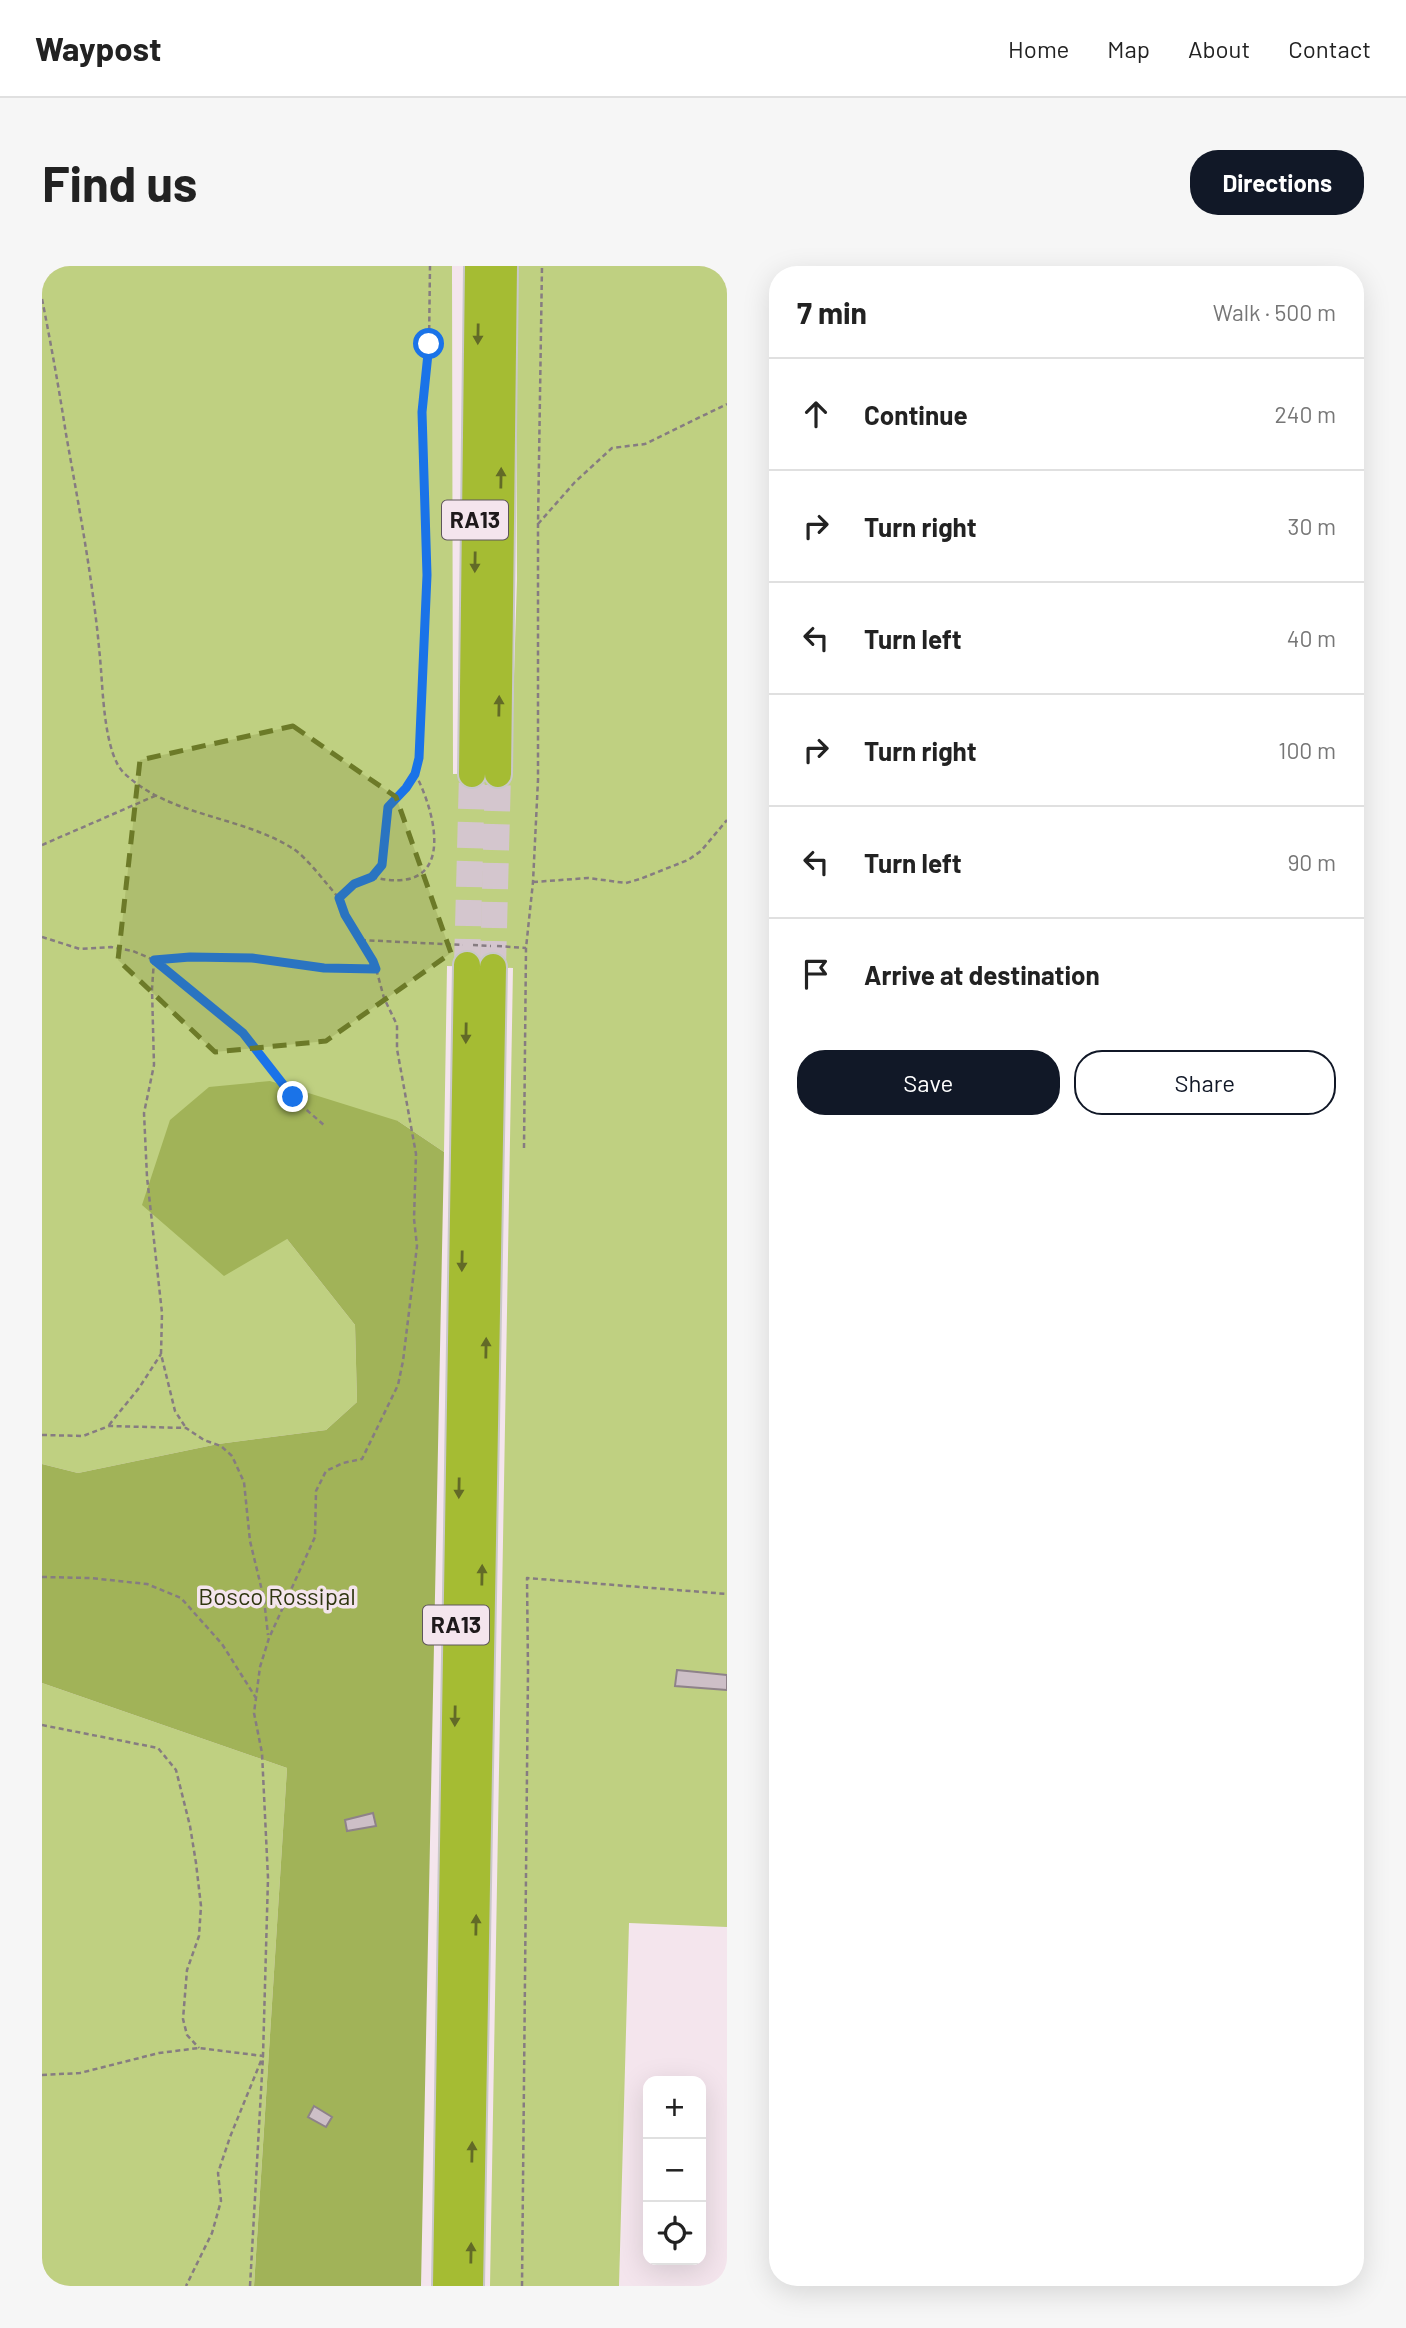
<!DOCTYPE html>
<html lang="en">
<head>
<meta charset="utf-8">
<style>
  :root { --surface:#fff; --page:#f6f6f6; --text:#222; --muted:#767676; --line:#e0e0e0; --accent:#111827 }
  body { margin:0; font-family:Barlow,sans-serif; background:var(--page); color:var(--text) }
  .controls { position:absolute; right:21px; bottom:21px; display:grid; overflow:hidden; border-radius:14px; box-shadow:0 7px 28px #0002 }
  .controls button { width:63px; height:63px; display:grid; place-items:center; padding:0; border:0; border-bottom:2px solid var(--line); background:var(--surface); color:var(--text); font:35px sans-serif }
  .stop { position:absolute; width:21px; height:21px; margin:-16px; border:5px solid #1a73e8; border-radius:50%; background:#fff }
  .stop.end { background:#1a73e8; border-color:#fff; box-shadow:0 2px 7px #0008 }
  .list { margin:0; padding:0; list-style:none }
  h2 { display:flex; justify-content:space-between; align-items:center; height:91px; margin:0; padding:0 28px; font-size:30px }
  h2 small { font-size:23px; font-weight:400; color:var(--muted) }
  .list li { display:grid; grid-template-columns:46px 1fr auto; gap:21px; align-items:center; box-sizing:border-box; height:112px; padding:0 28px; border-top:2px solid var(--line) }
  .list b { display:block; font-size:26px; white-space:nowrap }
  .list em { font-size:23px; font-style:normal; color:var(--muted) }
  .actions { display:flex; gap:14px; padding:21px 28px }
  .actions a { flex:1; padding:16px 0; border:2px solid var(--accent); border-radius:28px; text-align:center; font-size:24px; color:var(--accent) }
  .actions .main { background:var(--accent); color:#fff }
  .icon { flex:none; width:38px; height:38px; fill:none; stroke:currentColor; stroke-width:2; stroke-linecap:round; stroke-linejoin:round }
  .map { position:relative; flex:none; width:685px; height:2020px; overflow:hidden; border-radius:28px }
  header { display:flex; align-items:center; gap:42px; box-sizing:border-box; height:98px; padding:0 35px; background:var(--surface); border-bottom:2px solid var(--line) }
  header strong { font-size:33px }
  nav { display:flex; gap:38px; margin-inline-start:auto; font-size:24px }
  .intro { display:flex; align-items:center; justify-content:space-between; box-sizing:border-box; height:168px; padding:0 42px }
  h1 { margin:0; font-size:49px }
  .button { padding:18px 32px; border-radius:28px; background:var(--accent); color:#fff; font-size:24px; font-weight:700 }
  main { display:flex; gap:42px; padding:0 42px }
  aside { flex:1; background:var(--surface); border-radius:28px; box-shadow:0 7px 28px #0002 }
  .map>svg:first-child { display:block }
  .green { fill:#bfd081 }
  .forest { fill:#a1b358 }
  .building { fill:#cdbfc7; stroke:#8e8289; stroke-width:2 }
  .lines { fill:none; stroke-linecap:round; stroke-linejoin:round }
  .highway-tunnel { stroke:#d4c6ce; stroke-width:26; stroke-dasharray:26 13; stroke-linecap:butt }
  .highway-casing { stroke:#c9c8c8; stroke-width:30 }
  .path { stroke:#867c81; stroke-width:2.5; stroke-dasharray:5 3.5; stroke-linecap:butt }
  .highway { stroke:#a5bc33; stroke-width:26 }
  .oneway { fill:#626a27 }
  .route { stroke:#1a73e8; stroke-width:9 }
  .marked { fill:#6c7a28; fill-opacity:0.2; stroke:#6c7a28; stroke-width:5; stroke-dasharray:14 9; stroke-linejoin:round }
  .labels { text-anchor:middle; stroke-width:7; stroke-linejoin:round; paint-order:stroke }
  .shield { fill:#f4e5ed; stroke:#5e565a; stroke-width:2 }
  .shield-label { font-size:23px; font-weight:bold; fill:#1e191b }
  .park-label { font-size:24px; fill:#2f3610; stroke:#f4e5ed }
</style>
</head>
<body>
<header>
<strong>Waypost</strong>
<nav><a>Home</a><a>Map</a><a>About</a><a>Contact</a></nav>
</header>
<div class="intro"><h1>Find us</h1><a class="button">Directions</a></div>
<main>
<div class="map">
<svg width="685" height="2020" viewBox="0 0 685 2020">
  <rect width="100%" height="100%" fill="#f4e5ed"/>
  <!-- green -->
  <path class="green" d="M 0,0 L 410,0 L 411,508 L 469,507 L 475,313 L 474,0 L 685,0 L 685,1661 L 587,1657 L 577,2020 L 448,2020 L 471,702 L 405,700 L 402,886 L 356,855 L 245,973 L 313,1059 L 315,1136 L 284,1164 L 176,1178 L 36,1207 L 0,1198 Z
    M 0,1417 L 245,1502 L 212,2020 L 0,2020 Z"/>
  <!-- forest -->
  <path class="forest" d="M 228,815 L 356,855 L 402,886 L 379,2020 L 212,2020 L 245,1502 L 0,1417 L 0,1198 L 36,1207 L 176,1178 L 284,1164 L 315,1136 L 313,1059 L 245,973 L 182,1010 L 100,939 L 128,854 L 167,821 Z"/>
  <!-- building -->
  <path class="building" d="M 635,1404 L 685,1409 L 685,1424 L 633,1420 Z
    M 331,1547 L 334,1560 L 305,1565 L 303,1554 Z
    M 272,1840 L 290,1851 L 284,1861 L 266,1851 Z"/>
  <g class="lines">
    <!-- highway-tunnel -->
    <path class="highway-tunnel" d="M 425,699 L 430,508
      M 451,701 L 456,508"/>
    <defs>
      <path id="highway" d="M 430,508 L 436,0
        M 456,508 L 462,0
        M 404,2020 L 425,699
        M 428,2020 L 451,701"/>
    </defs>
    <!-- highway casing -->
    <use href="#highway" class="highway-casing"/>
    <!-- path -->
    <path class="path" d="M 0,33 C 9,78 17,123 24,168 C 38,247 53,325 59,404 C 61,429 63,489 82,507 C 128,551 197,549 250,582 C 264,590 285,619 297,632
      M 496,258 L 533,216 L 570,182 L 603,178 L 685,138
      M 0,579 L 115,529
      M 330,611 C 411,631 398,557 374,509
      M 491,616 L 546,612 L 584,617 L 598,613 L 646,594 L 659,585 L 685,554
      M 0,671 L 38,683 L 69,681 L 91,685 L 112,694 L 201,767 L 251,832 L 283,860
      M 319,674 L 421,679
      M 431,679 L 449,680
      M 455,680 L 484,682
      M 112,694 L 110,723 L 112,799 L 102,847 L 105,911 L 120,1047 L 119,1088 L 133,1145 L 144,1162
      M 112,694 L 147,691 L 210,692 L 282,702 L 334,703
      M 482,882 L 484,682 L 491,616 L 496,514 L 496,258 L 500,0
      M 67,1159 L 97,1122 L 119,1088
      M 0,1169 L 41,1170 L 67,1160 L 144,1162 L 162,1174 L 179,1180 L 190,1190 L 202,1216 L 208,1275 L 222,1333 L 226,1369
      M 0,1311 L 48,1312 L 105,1318 L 139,1332 L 180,1378 L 214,1432
      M 0,1459 L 116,1482 L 134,1504 L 148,1560 L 154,1597 L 159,1640 L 157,1670 L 145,1704 L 141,1753 L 145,1769 L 157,1782
      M 0,1809 L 38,1807 L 117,1787 L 157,1782 L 221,1790 L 188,1871 L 176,1907 L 179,1935 L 170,1967 L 144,2020
      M 208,2020 L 221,1790 L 226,1612 L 220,1487 L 212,1447 L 218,1401 L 227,1372 L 273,1271 L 274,1225 L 284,1205 L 301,1197 L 320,1193 L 356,1119 L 361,1095 L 375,980 L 372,953 L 374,888 L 355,783 L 355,759 L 342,732 L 332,695 L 303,649 L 297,632 L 312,618 L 330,611 L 340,599 L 346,540 L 364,522 L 373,508 L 377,492 L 385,309 L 380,146 L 387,78 L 388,0
      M 480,2020 L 486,1404 L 485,1312 L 685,1328"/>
    <!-- highway -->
    <use href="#highway" class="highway"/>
  </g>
  <!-- one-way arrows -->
  <defs><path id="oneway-solid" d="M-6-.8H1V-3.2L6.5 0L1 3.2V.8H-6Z" transform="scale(1.75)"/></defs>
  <g class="oneway">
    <use href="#oneway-solid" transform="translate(436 68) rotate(91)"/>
    <use href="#oneway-solid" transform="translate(459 212) rotate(-89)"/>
    <use href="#oneway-solid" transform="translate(433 296) rotate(91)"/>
    <use href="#oneway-solid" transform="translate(457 440) rotate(-89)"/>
    <use href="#oneway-solid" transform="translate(424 767) rotate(91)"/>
    <use href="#oneway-solid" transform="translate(420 995) rotate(91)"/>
    <use href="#oneway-solid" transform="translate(444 1082) rotate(-89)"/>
    <use href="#oneway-solid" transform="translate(417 1222) rotate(91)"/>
    <use href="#oneway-solid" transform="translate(440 1309) rotate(-89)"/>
    <use href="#oneway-solid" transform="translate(413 1450) rotate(91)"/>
    <use href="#oneway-solid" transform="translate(434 1659) rotate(-89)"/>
    <use href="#oneway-solid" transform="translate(430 1886) rotate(-89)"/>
    <use href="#oneway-solid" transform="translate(429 1987) rotate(-89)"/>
  </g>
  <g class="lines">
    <!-- route -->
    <path class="route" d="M 251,831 L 201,767 L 112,694 L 148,691 L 210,692 L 282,702 L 334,703 L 331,695 L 303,649 L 297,632 L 312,618 L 330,611 L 340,599 L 346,541 L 364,522 L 373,508 L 377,492 L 385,309 L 380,146 L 387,78"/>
  </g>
  <!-- marked area -->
  <path class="marked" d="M 251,460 L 354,531 L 409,687 L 284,775 L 173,786 L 76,694 L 98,494 Z"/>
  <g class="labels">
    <!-- shield labels -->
    <g class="shield">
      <rect x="400" y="234.5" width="66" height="39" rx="5"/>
      <rect x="381" y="1339.5" width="66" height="39" rx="5"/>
    </g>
    <g class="shield-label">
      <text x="433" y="262">RA13</text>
      <text x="414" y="1367">RA13</text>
    </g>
    <!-- park labels -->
    <g class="park-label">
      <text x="235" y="1339">Bosco Rossipal</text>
    </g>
  </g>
</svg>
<div class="controls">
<button>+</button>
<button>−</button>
<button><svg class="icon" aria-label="locate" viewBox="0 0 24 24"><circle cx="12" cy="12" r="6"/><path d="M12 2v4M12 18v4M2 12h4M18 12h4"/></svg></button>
</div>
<div class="stop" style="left:387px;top:78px"></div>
<div class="stop end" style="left:251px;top:831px"></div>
</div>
<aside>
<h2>7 min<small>Walk · 500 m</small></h2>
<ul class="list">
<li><svg class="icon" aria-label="ahead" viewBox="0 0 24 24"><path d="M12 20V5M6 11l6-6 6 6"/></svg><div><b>Continue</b></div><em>240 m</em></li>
<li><svg class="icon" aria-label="right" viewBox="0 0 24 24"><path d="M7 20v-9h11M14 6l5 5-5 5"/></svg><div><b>Turn right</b></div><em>30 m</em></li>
<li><svg class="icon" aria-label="left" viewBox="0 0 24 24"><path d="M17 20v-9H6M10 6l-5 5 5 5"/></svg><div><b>Turn left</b></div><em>40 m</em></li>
<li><svg class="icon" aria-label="right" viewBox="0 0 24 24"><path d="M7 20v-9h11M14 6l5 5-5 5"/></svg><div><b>Turn right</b></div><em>100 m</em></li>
<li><svg class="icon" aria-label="left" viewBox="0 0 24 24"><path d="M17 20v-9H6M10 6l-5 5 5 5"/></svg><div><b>Turn left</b></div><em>90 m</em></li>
<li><svg class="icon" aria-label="arrive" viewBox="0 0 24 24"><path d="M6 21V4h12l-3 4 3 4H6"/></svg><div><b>Arrive at destination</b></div></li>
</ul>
<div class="actions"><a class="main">Save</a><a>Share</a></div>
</aside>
</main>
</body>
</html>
